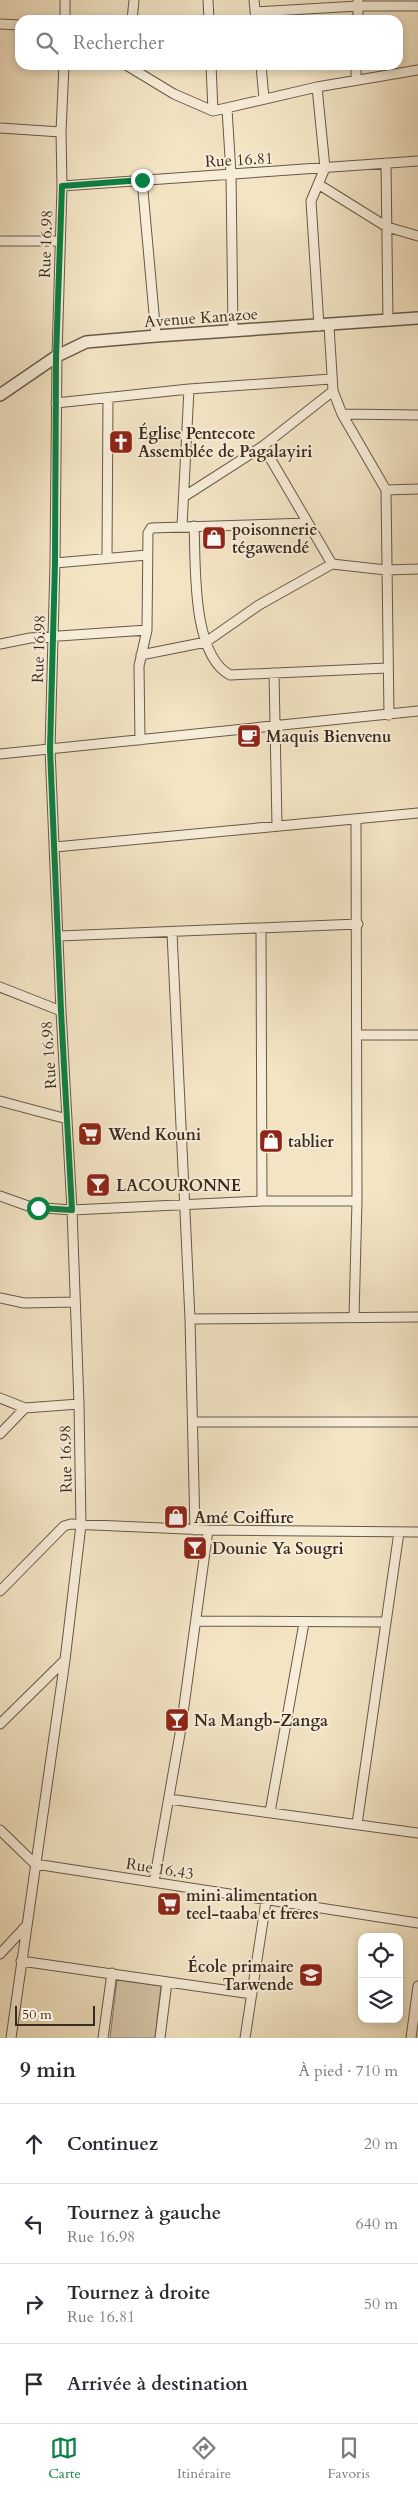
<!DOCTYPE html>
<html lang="fr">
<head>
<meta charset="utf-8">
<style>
  :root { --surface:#fff; --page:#f7f7f7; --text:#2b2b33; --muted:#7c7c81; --line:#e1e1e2; --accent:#0b8043 }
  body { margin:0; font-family:Cardo,serif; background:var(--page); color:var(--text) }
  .controls { position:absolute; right:15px; bottom:15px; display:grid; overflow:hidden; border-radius:10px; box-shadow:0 2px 8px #0003 }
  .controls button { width:45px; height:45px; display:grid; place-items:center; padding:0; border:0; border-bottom:1px solid var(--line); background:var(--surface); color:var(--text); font:25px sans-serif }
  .scale { position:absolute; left:15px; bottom:12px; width:80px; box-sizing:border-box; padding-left:5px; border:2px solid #3a2b1f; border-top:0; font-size:14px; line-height:18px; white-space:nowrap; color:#3a2b1f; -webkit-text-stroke:4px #f7edd9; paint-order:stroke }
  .stop { position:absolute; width:15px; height:15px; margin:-11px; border:4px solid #0b8043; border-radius:50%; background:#fff }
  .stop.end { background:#0b8043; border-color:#fff; box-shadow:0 1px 5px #0008 }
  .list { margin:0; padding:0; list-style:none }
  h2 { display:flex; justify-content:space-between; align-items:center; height:65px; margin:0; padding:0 20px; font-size:21px }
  h2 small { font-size:16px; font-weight:400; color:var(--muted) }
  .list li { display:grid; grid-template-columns:32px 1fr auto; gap:15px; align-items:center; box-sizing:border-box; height:80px; padding:0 20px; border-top:1px solid var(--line) }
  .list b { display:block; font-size:19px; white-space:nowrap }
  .list p { margin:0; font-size:16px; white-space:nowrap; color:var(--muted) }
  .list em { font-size:16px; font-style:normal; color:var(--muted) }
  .icon { flex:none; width:28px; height:28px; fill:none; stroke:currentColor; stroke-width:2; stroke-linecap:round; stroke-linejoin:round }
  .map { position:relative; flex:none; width:418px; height:2038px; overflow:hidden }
  .search { position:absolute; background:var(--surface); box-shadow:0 2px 8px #0003; left:15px; right:15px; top:15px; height:55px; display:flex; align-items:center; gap:12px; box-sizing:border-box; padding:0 18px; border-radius:15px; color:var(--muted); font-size:19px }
  .sheet { height:385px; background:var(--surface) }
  nav { display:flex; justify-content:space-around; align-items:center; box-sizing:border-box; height:70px; border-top:1px solid var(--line); background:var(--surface); font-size:14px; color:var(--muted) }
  nav a { display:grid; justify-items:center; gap:2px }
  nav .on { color:var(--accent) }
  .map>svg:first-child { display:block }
  .green { fill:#d4c5a8; stroke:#877864 }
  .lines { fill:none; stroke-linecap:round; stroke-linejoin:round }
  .minor-casing { stroke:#685948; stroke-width:11 }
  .tertiary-casing { stroke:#685948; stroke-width:14 }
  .minor { stroke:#f7edd9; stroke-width:9 }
  .tertiary { stroke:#f7edd9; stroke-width:11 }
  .route { stroke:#0b8043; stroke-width:6 }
  .labels { text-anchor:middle; stroke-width:4; stroke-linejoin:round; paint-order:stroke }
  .street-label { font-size:16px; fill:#3a2b1f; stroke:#f7edd9 }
  .poi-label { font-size:16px; font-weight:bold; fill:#3a2b1f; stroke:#f7edd9; text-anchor:start }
</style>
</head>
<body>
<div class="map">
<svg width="418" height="2038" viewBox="0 0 418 2038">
  <rect width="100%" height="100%" fill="#f3e4c4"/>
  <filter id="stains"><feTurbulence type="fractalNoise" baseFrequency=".004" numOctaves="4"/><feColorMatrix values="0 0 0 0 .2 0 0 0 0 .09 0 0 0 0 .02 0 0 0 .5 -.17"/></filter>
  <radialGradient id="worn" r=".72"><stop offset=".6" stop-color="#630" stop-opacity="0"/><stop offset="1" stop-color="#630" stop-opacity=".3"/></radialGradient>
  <!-- green -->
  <path class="green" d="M 117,1980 L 161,1986 L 155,2038 L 110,2038 Z"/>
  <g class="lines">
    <defs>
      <path id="minor" d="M 208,0 L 209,20
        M 254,0 L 256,20
        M 255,12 L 358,6 L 418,6
        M 65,20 L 65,0
        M 132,20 L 134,0
        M 358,20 L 358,0
        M 0,24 L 20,25
        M 126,65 L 174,94 L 213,111 L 317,87 L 418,70
        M 211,65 L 213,111
        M 261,65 L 264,99
        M 356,79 L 356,65
        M 317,87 L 325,168 L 311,201 L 319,326
        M 227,109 L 231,174 L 233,331
        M 0,128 L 61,132
        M 386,163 L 388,321
        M 142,180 L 156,336
        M 318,184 L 387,227 L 418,236
        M 62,186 L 418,161
        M 0,241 L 60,241
        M 329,326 L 333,391 L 342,414 L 386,490 L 389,715
        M 56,403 L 189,389 L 331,379
        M 342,414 L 418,415
        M 263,446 L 332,564
        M 386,490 L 418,489
        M 185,496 L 263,446 L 333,391
        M 182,526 L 189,389
        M 194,526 C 196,564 191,654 230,675 L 387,668
        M 107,558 L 108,399
        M 55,563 L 147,555
        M 147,630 L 148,533 L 151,528 L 308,523
        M 0,644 L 30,638 L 147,630 L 139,666 L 140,740
        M 141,655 L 206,642 L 259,605 L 332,564 L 386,570 L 418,569
        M 274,673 L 277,825
        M 0,754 L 418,711
        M 55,847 L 418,813
        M 261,929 L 262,1201
        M 172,933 L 190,1319 L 195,1530
        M 59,936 L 358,924
        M 0,987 L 61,1011
        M 357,1035 L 418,1035
        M 0,1101 L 67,1119
        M 0,1196 L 31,1207 L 72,1210 L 262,1201 L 357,1201
        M 0,1298 L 24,1303 L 75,1302
        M 354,1317 L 357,1201 L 356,820
        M 190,1319 L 418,1317
        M 0,1398 L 25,1408 L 79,1404
        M 193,1422 L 418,1422
        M 0,1434 L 25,1408
        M 0,1591 L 64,1526 L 71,1524 L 208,1530 L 418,1532
        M 197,1621 L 385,1622
        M 0,1724 L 65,1660
        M 169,1799 L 418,1833
        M 270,1812 L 304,1623
        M 357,1824 L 399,1532
        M 0,1830 L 35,1864 L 418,1923
        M 154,1882 L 181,1728 L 208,1530
        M 0,1954 L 26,1926
        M 21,1961 L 252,1994
        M 11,2038 L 65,1660 L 81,1525 L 79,1404 L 72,1210 L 61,1011 L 50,749 L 55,563 L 57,356 L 62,186 L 61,132 L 64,65
        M 103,2038 L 112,1973
        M 160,2038 L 167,1982
        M 245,2038 L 266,1901
        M 411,2038 L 418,1986"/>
      <path id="tertiary" d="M 0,395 L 57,356 L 86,342 L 156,336 L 418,318"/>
    </defs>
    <!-- minor casing -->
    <use href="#minor" class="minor-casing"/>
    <!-- tertiary casing -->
    <use href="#tertiary" class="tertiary-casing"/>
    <!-- minor -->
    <use href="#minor" class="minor"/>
    <!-- tertiary -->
    <use href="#tertiary" class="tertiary"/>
  </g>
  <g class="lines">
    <!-- route -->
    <path class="route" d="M 38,1208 L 72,1210 L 61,1011 L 50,749 L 55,563 L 56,356 L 62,186 L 142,180"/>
  </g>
  <!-- icons -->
  <defs>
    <symbol id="church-square" viewBox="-11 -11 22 22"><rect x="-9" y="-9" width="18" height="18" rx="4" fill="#8f2418" stroke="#f7edd9"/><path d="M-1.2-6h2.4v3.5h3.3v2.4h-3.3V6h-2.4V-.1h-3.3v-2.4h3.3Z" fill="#fff"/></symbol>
    <symbol id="shop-square" viewBox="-11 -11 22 22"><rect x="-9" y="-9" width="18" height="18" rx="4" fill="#8f2418" stroke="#f7edd9"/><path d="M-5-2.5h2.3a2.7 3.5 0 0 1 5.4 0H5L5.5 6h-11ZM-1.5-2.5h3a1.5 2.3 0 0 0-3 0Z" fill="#fff"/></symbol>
    <symbol id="cafe-square" viewBox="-11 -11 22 22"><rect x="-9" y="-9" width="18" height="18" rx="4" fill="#8f2418" stroke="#f7edd9"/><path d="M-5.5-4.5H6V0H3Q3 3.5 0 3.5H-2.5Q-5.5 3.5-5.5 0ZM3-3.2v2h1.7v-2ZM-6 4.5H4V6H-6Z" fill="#fff"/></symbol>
    <symbol id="supermarket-square" viewBox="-11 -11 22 22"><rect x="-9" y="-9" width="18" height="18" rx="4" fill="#8f2418" stroke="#f7edd9"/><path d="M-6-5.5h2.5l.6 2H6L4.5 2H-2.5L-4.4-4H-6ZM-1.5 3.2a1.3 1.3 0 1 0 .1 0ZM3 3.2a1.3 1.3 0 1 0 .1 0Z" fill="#fff"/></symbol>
    <symbol id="bar-square" viewBox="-11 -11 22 22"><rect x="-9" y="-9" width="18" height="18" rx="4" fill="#8f2418" stroke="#f7edd9"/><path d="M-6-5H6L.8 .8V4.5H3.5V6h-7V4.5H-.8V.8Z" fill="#fff"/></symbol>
    <symbol id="school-square" viewBox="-11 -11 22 22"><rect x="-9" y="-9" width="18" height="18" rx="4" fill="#8f2418" stroke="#f7edd9"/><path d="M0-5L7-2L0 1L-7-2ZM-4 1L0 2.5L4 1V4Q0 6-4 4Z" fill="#fff"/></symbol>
  </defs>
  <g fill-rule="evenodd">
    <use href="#church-square" x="107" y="428" width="28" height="28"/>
    <use href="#shop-square" x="200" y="524" width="28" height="28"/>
    <use href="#cafe-square" x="235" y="722" width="28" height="28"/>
    <use href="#supermarket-square" x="76" y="1120" width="28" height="28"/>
    <use href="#shop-square" x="257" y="1127" width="28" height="28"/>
    <use href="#bar-square" x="84" y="1171" width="28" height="28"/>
    <use href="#shop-square" x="162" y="1503" width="28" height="28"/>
    <use href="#bar-square" x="181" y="1534" width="28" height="28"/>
    <use href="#bar-square" x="163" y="1706" width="28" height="28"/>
    <use href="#supermarket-square" x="155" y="1890" width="28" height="28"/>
    <use href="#school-square" x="297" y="1961" width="28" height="28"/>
  </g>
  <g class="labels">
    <!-- street labels -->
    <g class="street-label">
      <text transform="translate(239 159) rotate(-3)" y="6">Rue 16.81</text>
      <text transform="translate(45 244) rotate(-88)" y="6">Rue 16.98</text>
      <text transform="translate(201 317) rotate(-4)" y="6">Avenue Kanazoe</text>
      <text transform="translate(38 649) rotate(-88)" y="6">Rue 16.98</text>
      <text transform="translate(48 1055) rotate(-94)" y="6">Rue 16.98</text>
      <text transform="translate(65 1459) rotate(-91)" y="6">Rue 16.98</text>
      <text transform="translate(160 1868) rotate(9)" y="6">Rue 16.43</text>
    </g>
    <!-- poi labels -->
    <g class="poi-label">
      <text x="138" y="439">Église Pentecote<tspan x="138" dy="18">Assemblée de Pagalayiri</tspan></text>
      <text x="232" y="535">poisonnerie<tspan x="232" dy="18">tégawendé</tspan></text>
      <text x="266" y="742">Maquis Bienvenu</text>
      <text x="108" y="1140">Wend Kouni</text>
      <text x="288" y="1147">tablier</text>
      <text x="116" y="1191">LACOURONNE</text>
      <text x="194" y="1523">Amé Coiffure</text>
      <text x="212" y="1554">Dounie Ya Sougri</text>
      <text x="194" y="1726">Na Mangb-Zanga</text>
      <text x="186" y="1901">mini alimentation<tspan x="186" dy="18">teel-taaba et freres</tspan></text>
      <text x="294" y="1972" text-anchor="end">École primaire<tspan x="294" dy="18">Tarwende</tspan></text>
    </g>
  </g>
  <rect width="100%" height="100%" filter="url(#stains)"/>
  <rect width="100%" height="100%" fill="url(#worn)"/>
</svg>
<div class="controls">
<button><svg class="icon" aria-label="locate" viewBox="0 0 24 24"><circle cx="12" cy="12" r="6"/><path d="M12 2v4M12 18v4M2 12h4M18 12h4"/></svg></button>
<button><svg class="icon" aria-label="layers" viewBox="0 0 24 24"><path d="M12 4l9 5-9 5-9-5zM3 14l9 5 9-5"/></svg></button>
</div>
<div class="scale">50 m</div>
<div class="stop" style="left:38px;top:1208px"></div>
<div class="stop end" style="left:142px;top:180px"></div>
<div class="search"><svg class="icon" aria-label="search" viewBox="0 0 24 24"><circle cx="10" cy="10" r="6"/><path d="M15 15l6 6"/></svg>Rechercher</div>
</div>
<section class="sheet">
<h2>9 min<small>À pied · 710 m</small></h2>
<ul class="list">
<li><svg class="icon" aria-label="ahead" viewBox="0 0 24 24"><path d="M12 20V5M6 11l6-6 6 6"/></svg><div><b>Continuez</b></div><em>20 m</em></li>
<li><svg class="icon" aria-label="left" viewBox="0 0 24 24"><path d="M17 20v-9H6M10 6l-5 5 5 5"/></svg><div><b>Tournez à gauche</b><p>Rue 16.98</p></div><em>640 m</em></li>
<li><svg class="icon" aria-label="right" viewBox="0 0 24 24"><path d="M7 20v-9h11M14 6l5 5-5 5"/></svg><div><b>Tournez à droite</b><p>Rue 16.81</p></div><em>50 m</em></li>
<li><svg class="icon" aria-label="arrive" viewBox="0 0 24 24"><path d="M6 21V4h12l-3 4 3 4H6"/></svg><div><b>Arrivée à destination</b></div></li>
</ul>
</section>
<nav>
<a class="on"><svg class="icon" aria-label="map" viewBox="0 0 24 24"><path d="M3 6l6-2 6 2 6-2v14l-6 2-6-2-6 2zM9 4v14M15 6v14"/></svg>Carte</a>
<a><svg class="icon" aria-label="directions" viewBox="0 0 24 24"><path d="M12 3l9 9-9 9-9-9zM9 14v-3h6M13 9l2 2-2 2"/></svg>Itinéraire</a>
<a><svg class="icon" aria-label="saved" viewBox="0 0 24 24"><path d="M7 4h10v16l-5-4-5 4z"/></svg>Favoris</a>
</nav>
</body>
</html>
